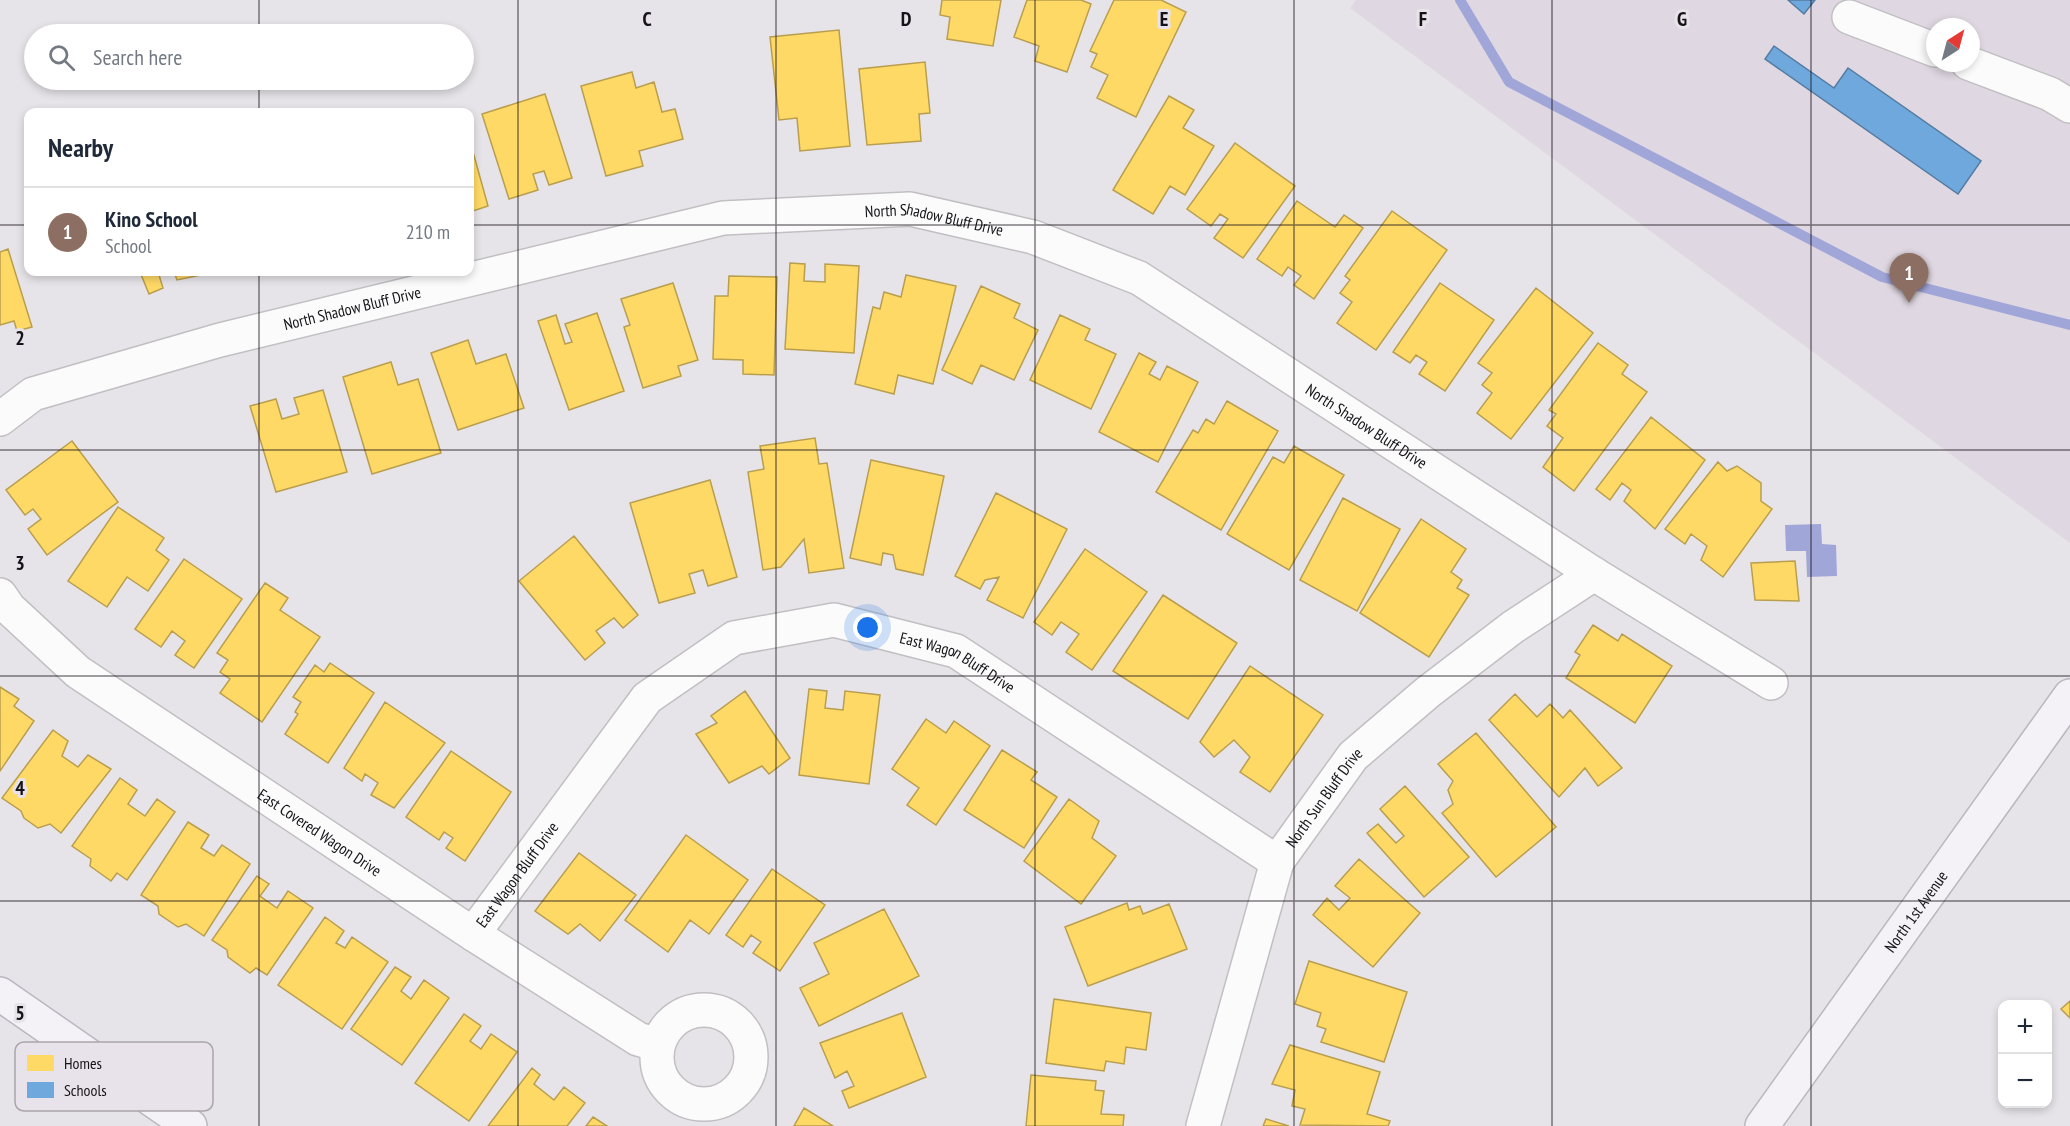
<!DOCTYPE html>
<html lang="en">
<head>
<meta charset="utf-8">
<style>
  :root { --surface:#fff; --page:#f2f2f3; --text:#1f2937; --muted:#747a83; --line:#e0e1e3; --accent:#0f766e }
  body { margin:0; font-family:"PT Sans Narrow",sans-serif; background:var(--page); color:var(--text) }
  .controls { position:absolute; right:18px; bottom:18px; display:grid; overflow:hidden; border-radius:12px; box-shadow:0 3px 9px #0003 }
  .controls button { width:54px; height:54px; display:grid; place-items:center; padding:0; border:0; border-bottom:2px solid var(--line); background:var(--surface); color:var(--text); font:30px sans-serif }
  .compass { position:absolute; left:1926px; top:18px; width:54px; height:54px; border-radius:50%; background:var(--surface); box-shadow:0 3px 9px #0003; rotate:36deg }
  .you { position:absolute; left:868px; top:628px; width:21px; height:21px; margin:-15px; border:4px solid #fff; border-radius:50%; background:#1a73e8; box-shadow:0 0 0 9px #1a73e833 }
  .badge { display:grid; place-items:center; width:39px; height:39px; border-radius:50%; background:var(--accent); color:#fff; font-size:20px; font-weight:700 }
  .pin { position:absolute; translate:-50% -50px; filter:drop-shadow(0 2px 3px #0008) }
  .pin::after { content:''; position:absolute; top:32px; width:21px; height:18px; background:inherit; clip-path:polygon(0 0,100% 0,50% 100%) }
  .list { margin:0; padding:0; list-style:none }
  h2 { display:flex; justify-content:space-between; align-items:center; height:78px; margin:0; padding:0 24px; font-size:26px }
  h2 small { font-size:20px; font-weight:400; color:var(--muted) }
  .list li { display:grid; grid-template-columns:39px 1fr auto; gap:18px; align-items:center; box-sizing:border-box; height:90px; padding:0 24px; border-top:2px solid var(--line) }
  .list b { display:block; font-size:22px; white-space:nowrap }
  .list p { margin:0; font-size:20px; white-space:nowrap; color:var(--muted) }
  .list em { font-size:20px; font-style:normal; color:var(--muted) }
  .icon { flex:none; width:33px; height:33px; fill:none; stroke:currentColor; stroke-width:2; stroke-linecap:round; stroke-linejoin:round }
  .map { position:relative; flex:none; width:2070px; height:1126px; overflow:hidden }
  .search { position:absolute; background:var(--surface); box-shadow:0 3px 9px #0003; left:24px; top:24px; width:450px; height:66px; display:flex; align-items:center; gap:15px; box-sizing:border-box; padding:0 21px; border-radius:33px; color:var(--muted); font-size:22px }
  .panel { position:absolute; background:var(--surface); box-shadow:0 3px 9px #0003; left:24px; top:108px; width:450px; height:168px; border-radius:12px }
  .map>svg:first-child { display:block }
  .built { fill:#dfd7e1; fill-rule:evenodd }
  .water { fill:#a1a6d9 }
  .homes { fill:#ffd966; stroke:#b99e4e; stroke-width:1.5 }
  .schools { fill:#6fa8dc; stroke:#547ba1; stroke-width:1.5 }
  .lines { fill:none; stroke-linecap:round; stroke-linejoin:round }
  .stream { stroke:#a1a6d9; stroke-width:10 }
  .minor-casing { stroke:#c2bfc3; stroke-width:36 }
  .major-casing { stroke:#bab7bf; stroke-width:36 }
  .minor { stroke:#fbfbfc; stroke-width:33 }
  .major { stroke:#f4f2f6; stroke-width:33 }
  .grid { fill:none; stroke:#151316; stroke-width:1.5; stroke-opacity:0.55 }
  .labels { text-anchor:middle; stroke-width:6; stroke-linejoin:round; paint-order:stroke }
  .street-label { font-size:16px; fill:#151316; stroke:#e8e3ea }
  .key { fill:#e8e3ea; stroke:#a9a5aa; stroke-width:1.5 }
  .key-label { font-size:16px; fill:#151316 }
  .grid-label { font-size:20px; text-anchor:middle; font-weight:bold; fill:#151316; stroke:#e8e3ea; stroke-width:6; stroke-linejoin:round; paint-order:stroke }
</style>
</head>
<body>
<div class="map">
<svg width="2070" height="1126" viewBox="0 0 2070 1126">
  <rect width="100%" height="100%" fill="#e7e4e9"/>
  <!-- built -->
  <path class="built" d="M 1356,0 L 2070,0 L 2070,543 L 1350,8 ZM 1935,27 L 1971,27 L 1971,63 L 1935,63 Z"/>
  <!-- water -->
  <path class="water" d="M 1821,524 L 1822,544 L 1836,545 L 1837,576 L 1807,577 L 1806,551 L 1786,551 L 1785,525 Z"/>
  <!-- homes -->
  <path class="homes" d="M 942,0 L 1001,0 L 993,46 L 947,39 L 950,17 L 940,15 Z
    M 1027,0 L 1081,0 L 1091,4 L 1067,72 L 1035,61 L 1039,46 L 1014,37 Z
    M 1114,0 L 1161,0 L 1186,12 L 1136,117 L 1097,98 L 1108,75 L 1091,67 L 1097,54 L 1090,51 Z
    M 839,30 L 850,146 L 800,151 L 797,118 L 779,120 L 770,37 Z
    M 925,62 L 930,113 L 919,114 L 921,141 L 867,145 L 859,69 Z
    M 632,72 L 636,88 L 654,82 L 662,112 L 675,109 L 683,139 L 639,151 L 643,166 L 606,176 L 581,86 Z
    M 545,94 L 572,178 L 549,185 L 544,171 L 533,174 L 538,190 L 509,199 L 482,114 Z
    M 1169,96 L 1194,110 L 1183,128 L 1214,146 L 1185,195 L 1170,186 L 1153,214 L 1113,190 Z
    M 470,141 L 488,206 L 470,212 Z
    M 1235,143 L 1295,186 L 1243,258 L 1214,238 L 1228,219 L 1220,214 L 1211,226 L 1187,209 Z
    M 1297,201 L 1335,227 L 1344,215 L 1363,228 L 1314,299 L 1294,285 L 1301,276 L 1288,267 L 1282,276 L 1257,259 Z
    M 1392,211 L 1447,250 L 1376,350 L 1337,323 L 1352,302 L 1340,293 L 1350,280 L 1345,276 Z
    M 8,249 L 32,327 L 17,331 L 14,321 L 0,325 L 0,252 Z
    M 790,263 L 805,264 L 804,281 L 825,282 L 825,264 L 859,266 L 854,353 L 785,349 Z
    M 140,272 L 171,272 L 159,275 L 163,288 L 149,294 Z
    M 174,272 L 205,272 L 206,274 L 177,280 Z
    M 906,275 L 956,286 L 933,384 L 898,375 L 894,394 L 855,384 L 873,307 L 880,309 L 884,292 L 901,297 Z
    M 729,276 L 777,277 L 774,375 L 743,374 L 743,360 L 713,359 L 715,296 L 728,296 Z
    M 673,283 L 698,360 L 678,366 L 681,376 L 643,388 L 624,327 L 630,325 L 621,299 Z
    M 1440,283 L 1494,320 L 1445,391 L 1419,374 L 1427,362 L 1416,355 L 1410,363 L 1393,352 Z
    M 981,286 L 1020,304 L 1014,318 L 1038,330 L 1014,380 L 981,365 L 972,384 L 942,370 Z
    M 1536,288 L 1593,333 L 1511,439 L 1477,413 L 1492,393 L 1482,385 L 1492,373 L 1478,363 Z
    M 597,313 L 624,391 L 569,410 L 538,321 L 556,315 L 565,344 L 572,342 L 565,324 Z
    M 1060,315 L 1090,329 L 1085,340 L 1116,354 L 1091,409 L 1030,380 Z
    M 468,340 L 476,364 L 506,354 L 524,408 L 458,430 L 431,353 Z
    M 1598,343 L 1628,365 L 1622,374 L 1647,392 L 1574,491 L 1543,467 L 1563,438 L 1547,426 L 1556,414 L 1549,410 Z
    M 1139,353 L 1156,362 L 1149,374 L 1160,380 L 1167,366 L 1198,382 L 1158,462 L 1099,432 Z
    M 391,362 L 398,385 L 418,379 L 441,453 L 372,474 L 343,377 Z
    M 323,390 L 347,472 L 276,492 L 250,406 L 276,399 L 282,419 L 299,414 L 294,398 Z
    M 1227,401 L 1278,431 L 1221,530 L 1156,492 L 1193,430 L 1198,433 L 1206,419 L 1214,424 Z
    M 1651,417 L 1705,460 L 1655,529 L 1624,501 L 1631,490 L 1622,483 L 1610,500 L 1596,489 Z
    M 815,438 L 819,464 L 827,463 L 844,568 L 809,573 L 804,539 L 781,567 L 763,570 L 748,472 L 764,469 L 760,446 Z
    M 72,441 L 118,502 L 47,555 L 28,529 L 41,519 L 33,509 L 25,515 L 6,490 Z
    M 1294,446 L 1344,475 L 1289,570 L 1227,534 L 1273,457 L 1284,463 Z
    M 871,460 L 944,476 L 923,575 L 896,569 L 893,555 L 883,553 L 881,565 L 850,558 Z
    M 1718,462 L 1727,471 L 1737,466 L 1761,483 L 1761,501 L 1772,509 L 1723,577 L 1701,560 L 1707,546 L 1691,534 L 1685,544 L 1665,529 Z
    M 710,480 L 737,577 L 708,586 L 703,570 L 689,574 L 695,593 L 659,603 L 630,503 Z
    M 996,493 L 1067,529 L 1023,618 L 987,600 L 999,577 L 985,580 L 980,589 L 955,576 Z
    M 1343,498 L 1400,529 L 1357,611 L 1300,580 Z
    M 118,507 L 164,538 L 156,550 L 169,560 L 148,591 L 127,577 L 107,607 L 68,581 Z
    M 1421,519 L 1466,549 L 1451,572 L 1462,580 L 1457,588 L 1469,595 L 1429,657 L 1360,613 Z
    M 574,536 L 638,615 L 623,628 L 614,618 L 596,631 L 605,643 L 585,660 L 519,581 Z
    M 1085,549 L 1147,592 L 1092,670 L 1066,652 L 1079,634 L 1061,622 L 1052,635 L 1034,622 Z
    M 184,559 L 242,599 L 194,668 L 175,655 L 185,641 L 172,631 L 161,647 L 135,629 Z
    M 1795,561 L 1799,601 L 1755,600 L 1751,563 Z
    M 265,583 L 288,598 L 280,610 L 320,637 L 262,722 L 220,693 L 230,679 L 220,672 L 228,660 L 217,653 Z
    M 1163,595 L 1237,643 L 1188,719 L 1113,671 Z
    M 1593,625 L 1618,641 L 1622,634 L 1672,666 L 1635,723 L 1566,678 L 1580,655 L 1575,652 Z
    M 330,663 L 374,693 L 328,763 L 285,734 L 298,714 L 295,712 L 301,702 L 293,697 L 315,665 L 324,672 Z
    M 1250,666 L 1323,715 L 1270,792 L 1240,772 L 1250,757 L 1234,740 L 1214,757 L 1200,742 Z
    M 0,687 L 19,699 L 14,706 L 34,721 L 0,771 Z
    M 809,689 L 827,691 L 825,708 L 843,710 L 845,691 L 880,695 L 869,784 L 799,775 Z
    M 745,691 L 790,758 L 769,774 L 762,766 L 729,783 L 696,734 L 717,723 L 711,716 Z
    M 1515,694 L 1537,717 L 1550,704 L 1563,718 L 1570,710 L 1622,768 L 1598,786 L 1585,768 L 1559,797 L 1489,720 Z
    M 385,702 L 445,743 L 394,808 L 371,795 L 378,783 L 365,774 L 362,781 L 344,768 Z
    M 926,719 L 946,733 L 954,721 L 990,746 L 936,825 L 907,805 L 919,788 L 892,769 Z
    M 53,730 L 68,741 L 62,756 L 78,767 L 88,755 L 111,769 L 61,833 L 50,824 L 38,828 L 24,818 L 21,811 L 2,798 Z
    M 1476,733 L 1556,827 L 1496,877 L 1442,813 L 1453,804 L 1448,790 L 1453,781 L 1438,764 Z
    M 1002,750 L 1037,772 L 1031,780 L 1057,797 L 1024,848 L 964,810 Z
    M 451,751 L 511,792 L 465,861 L 446,848 L 453,838 L 444,832 L 439,840 L 406,817 Z
    M 120,778 L 137,790 L 128,804 L 145,816 L 157,799 L 175,812 L 127,880 L 117,873 L 111,881 L 90,866 L 91,859 L 72,846 Z
    M 1405,786 L 1469,857 L 1424,897 L 1367,833 L 1378,824 L 1396,843 L 1404,836 L 1380,809 Z
    M 1069,799 L 1099,821 L 1092,838 L 1116,856 L 1081,904 L 1024,861 Z
    M 188,822 L 209,835 L 201,848 L 214,856 L 222,845 L 250,864 L 204,936 L 186,924 L 178,927 L 159,914 L 158,906 L 141,895 Z
    M 686,835 L 748,880 L 709,934 L 690,920 L 668,952 L 625,920 Z
    M 579,853 L 636,895 L 600,941 L 580,924 L 568,934 L 535,911 Z
    M 1359,859 L 1420,913 L 1373,967 L 1313,915 L 1327,898 L 1339,910 L 1350,898 L 1335,886 Z
    M 772,869 L 825,905 L 780,971 L 753,953 L 761,942 L 751,935 L 743,947 L 726,935 Z
    M 257,876 L 269,884 L 260,896 L 277,908 L 288,891 L 313,908 L 267,975 L 256,968 L 250,973 L 228,957 L 227,950 L 212,940 Z
    M 1127,903 L 1129,910 L 1140,906 L 1143,914 L 1169,904 L 1187,949 L 1088,986 L 1065,927 Z
    M 884,909 L 919,976 L 819,1026 L 800,988 L 829,974 L 814,943 Z
    M 325,917 L 344,931 L 336,943 L 345,948 L 352,937 L 388,962 L 342,1029 L 278,985 Z
    M 1309,961 L 1407,992 L 1384,1062 L 1321,1042 L 1326,1029 L 1317,1026 L 1321,1013 L 1295,1004 Z
    M 395,967 L 411,977 L 401,991 L 411,999 L 424,980 L 449,998 L 402,1065 L 351,1029 Z
    M 1054,999 L 1151,1013 L 1146,1050 L 1126,1047 L 1124,1064 L 1106,1061 L 1104,1071 L 1046,1063 Z
    M 2070,1001 L 2070,1018 L 2061,1009 Z
    M 902,1013 L 926,1077 L 849,1108 L 842,1091 L 854,1086 L 847,1071 L 835,1078 L 820,1043 Z
    M 464,1014 L 481,1026 L 470,1041 L 481,1049 L 491,1034 L 517,1052 L 469,1121 L 415,1083 Z
    M 1290,1045 L 1380,1072 L 1367,1114 L 1390,1121 L 1388,1126 L 1300,1125 L 1305,1109 L 1292,1106 L 1295,1090 L 1272,1084 Z
    M 532,1068 L 540,1075 L 534,1084 L 554,1100 L 564,1087 L 585,1103 L 567,1126 L 488,1126 Z
    M 1031,1075 L 1096,1081 L 1095,1090 L 1104,1091 L 1101,1114 L 1124,1115 L 1123,1126 L 1026,1126 Z
    M 804,1108 L 833,1126 L 794,1126 Z
    M 593,1117 L 607,1126 L 586,1126 Z
    M 1266,1119 L 1289,1126 L 1263,1126 Z"/>
  <!-- schools -->
  <path class="schools" d="M 1788,0 L 1815,0 L 1804,14 Z
    M 1774,46 L 1834,88 L 1848,68 L 1981,161 L 1958,194 L 1765,59 Z"/>
  <g class="lines">
    <!-- stream -->
    <path class="stream" d="M 1460,0 L 1509,82 L 1882,277 L 2070,325"/>
    <defs>
      <g id="minor">
        <path d="M 1849,17 L 1935,50"/>
        <path d="M 1968,63 L 2050,94 L 2070,106"/>
        <path id="s1" d="M 0,419 L 33,394 L 220,340 L 723,218 L 910,209 L 1033,237 L 1139,278 L 1594,574 L 1771,683"/>
        <path id="s2" d="M 0,595 L 9,608 L 78,672 L 473,934 L 638,1039 L 658,1045"/>
        <path id="s3" d="M 473,934 L 647,698 L 734,638 L 834,620 L 956,651 L 1277,862"/>
        <circle cx="704" cy="1057" r="47"/>
        <path id="s4" d="M 1203,1126 L 1277,862 L 1353,756 L 1428,692 L 1513,627 L 1594,574"/>
      </g>
      <g id="major">
        <path d="M 0,994 L 190,1126"/>
        <path id="s5" d="M 1762,1126 L 2070,696"/>
      </g>
    </defs>
    <!-- minor casing -->
    <use href="#minor" class="minor-casing"/>
    <!-- major casing -->
    <use href="#major" class="major-casing"/>
    <!-- minor -->
    <use href="#minor" class="minor"/>
    <!-- major -->
    <use href="#major" class="major"/>
  </g>
  <!-- grid -->
  <path class="grid" d="M 259,0 L 259,34M 518,0 L 518,1126M 776,0 L 776,1126M 1035,0 L 1035,1126M 1294,0 L 1294,1126M 1552,0 L 1552,1126M 1811,0 L 1811,1126M 259,80 L 259,112M 0,225 L 28,225M 470,225 L 2070,225M 259,272 L 259,1126M 0,450 L 2070,450M 0,676 L 2070,676M 0,901 L 2070,901"/>
  <g class="labels">
    <!-- street labels -->
    <g class="street-label">
      <text dy="6" stroke="none"><textPath href="#s1" startOffset="966">North Shadow Bluff Drive</textPath></text>
      <text dy="6" stroke="none"><textPath href="#s1" startOffset="372">North Shadow Bluff Drive</textPath></text>
      <text dy="6" stroke="none"><textPath href="#s1" startOffset="1452">North Shadow Bluff Drive</textPath></text>
      <text dy="6" stroke="none"><textPath href="#s3" startOffset="632">East Wagon Bluff Drive</textPath></text>
      <text dy="6" stroke="none"><textPath href="#s4" startOffset="354">North Sun Bluff Drive</textPath></text>
      <text dy="6" stroke="none"><textPath href="#s2" startOffset="400">East Covered Wagon Drive</textPath></text>
      <text dy="6" stroke="none"><textPath href="#s3" startOffset="74">East Wagon Bluff Drive</textPath></text>
      <text dy="6" stroke="none"><textPath href="#s5" startOffset="264">North 1st Avenue</textPath></text>
    </g>
  </g>
  <!-- legend -->
  <rect x="15" y="1042" width="198" height="69" rx="9" class="key"/>
  <rect x="27" y="1055" width="27" height="16" fill="#ffd966"/>
  <rect x="27" y="1082" width="27" height="16" fill="#6fa8dc"/>
  <g class="key-label">
    <text x="64" y="1069">Homes</text>
    <text x="64" y="1096">Schools</text>
  </g>
  <g class="grid-label">
    <text x="647" y="26">C</text>
    <text x="906" y="26">D</text>
    <text x="1164" y="26">E</text>
    <text x="1423" y="26">F</text>
    <text x="1682" y="26">G</text>
    <text x="20" y="345">2</text>
    <text x="20" y="570">3</text>
    <text x="20" y="795">4</text>
    <text x="20" y="1020">5</text>
  </g>
</svg>
<div class="controls">
<button>+</button>
<button>−</button>
</div>
<svg class="compass" viewBox="-18 -18 36 36"><path d="M0-13l5 13h-10z" fill="#e53935"/><path d="M0 13l5-13h-10z" fill="#747a83"/></svg>
<div class="you"></div>
<div class="pin badge" style="left:1909px;top:303px;background:#8d6e63">1</div>
<div class="search"><svg class="icon" aria-label="search" viewBox="0 0 24 24"><circle cx="10" cy="10" r="6"/><path d="M15 15l6 6"/></svg>Search here</div>
<section class="panel">
<h2>Nearby<small></small></h2>
<ul class="list">
<li><span class="badge" style="background:#8d6e63">1</span><div><b>Kino School</b><p>School</p></div><em>210 m</em></li>
</ul>
</section>
</div>
</body>
</html>
